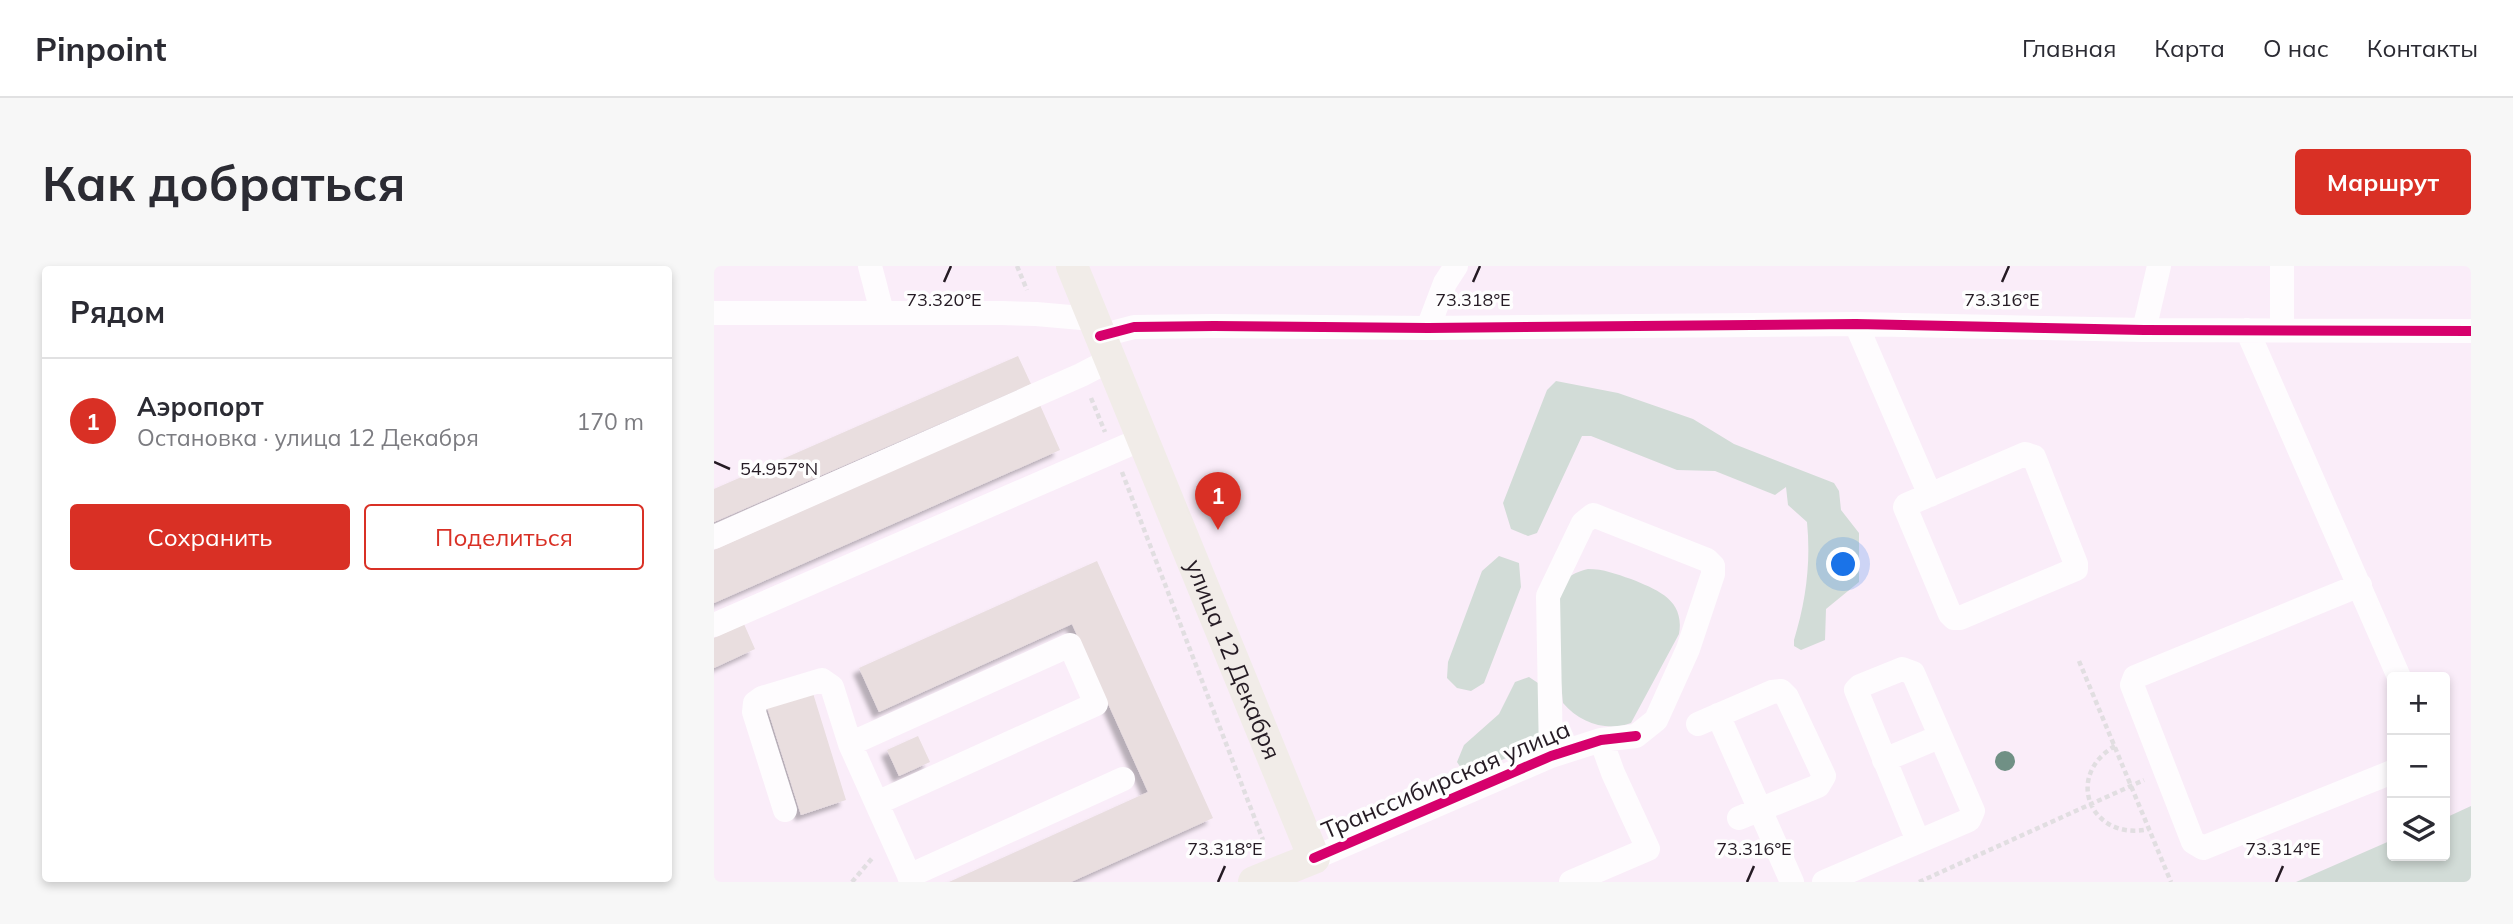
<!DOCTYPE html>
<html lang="ru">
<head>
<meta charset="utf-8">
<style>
  :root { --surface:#fff; --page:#f7f7f7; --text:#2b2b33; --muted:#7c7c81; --line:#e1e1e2; --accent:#d93025 }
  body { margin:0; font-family:Mulish,sans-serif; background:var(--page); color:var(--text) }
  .controls { position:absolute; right:21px; bottom:21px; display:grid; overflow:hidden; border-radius:7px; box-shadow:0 4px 10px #0003 }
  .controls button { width:63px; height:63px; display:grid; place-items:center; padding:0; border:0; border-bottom:2px solid var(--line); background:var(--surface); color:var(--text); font:35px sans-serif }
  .you { position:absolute; left:1130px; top:299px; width:24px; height:24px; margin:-18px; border:5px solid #fff; border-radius:50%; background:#1a73e8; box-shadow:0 0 0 10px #1a73e833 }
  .badge { display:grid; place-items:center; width:46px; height:46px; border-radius:50%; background:var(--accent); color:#fff; font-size:23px; font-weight:700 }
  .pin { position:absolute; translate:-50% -58px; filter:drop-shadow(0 2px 4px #0008) }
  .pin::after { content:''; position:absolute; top:37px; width:24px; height:21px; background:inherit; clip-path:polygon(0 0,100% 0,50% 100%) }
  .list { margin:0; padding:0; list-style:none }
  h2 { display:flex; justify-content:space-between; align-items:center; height:91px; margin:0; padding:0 28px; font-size:30px }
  h2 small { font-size:23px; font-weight:400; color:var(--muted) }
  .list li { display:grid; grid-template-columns:46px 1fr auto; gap:21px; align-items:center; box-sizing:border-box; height:126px; padding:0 28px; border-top:2px solid var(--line) }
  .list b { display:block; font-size:26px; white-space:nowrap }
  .list p { margin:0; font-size:23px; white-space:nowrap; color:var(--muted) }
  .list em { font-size:23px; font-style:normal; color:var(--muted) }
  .actions { display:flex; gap:14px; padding:21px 28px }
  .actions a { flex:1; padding:16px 0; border:2px solid var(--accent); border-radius:7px; text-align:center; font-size:24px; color:var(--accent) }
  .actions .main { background:var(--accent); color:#fff }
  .icon { flex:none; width:38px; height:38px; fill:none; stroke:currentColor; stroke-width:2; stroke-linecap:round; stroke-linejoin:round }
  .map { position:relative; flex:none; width:1757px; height:616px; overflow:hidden; border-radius:7px }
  header { display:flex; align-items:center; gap:42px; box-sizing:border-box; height:98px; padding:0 35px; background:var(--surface); border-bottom:2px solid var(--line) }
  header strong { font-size:33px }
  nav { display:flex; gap:38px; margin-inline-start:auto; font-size:24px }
  .intro { display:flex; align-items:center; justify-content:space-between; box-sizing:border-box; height:168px; padding:0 42px }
  h1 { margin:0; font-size:49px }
  .button { padding:18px 32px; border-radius:7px; background:var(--accent); color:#fff; font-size:24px; font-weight:700 }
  main { display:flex; gap:42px; padding:0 42px }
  aside { flex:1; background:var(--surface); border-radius:7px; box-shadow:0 4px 10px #0003 }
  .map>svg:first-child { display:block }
  .green { fill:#d2dcd7 }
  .building { fill:#e9dedf; filter:url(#shadow) }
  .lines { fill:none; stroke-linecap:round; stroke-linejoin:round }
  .path { stroke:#e1dee1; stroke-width:4.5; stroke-dasharray:5 3.5; stroke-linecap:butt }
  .minor { stroke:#fefcfe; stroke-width:24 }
  .major { stroke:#f1ece8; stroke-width:32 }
  .cycleway-casing { stroke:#fefefe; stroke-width:15 }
  .cycleway { stroke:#d6006c; stroke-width:10 }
  .tree { fill:#709085 }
  .ticks { fill:none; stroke:#251b24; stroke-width:2.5 }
  .labels { text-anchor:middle; stroke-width:7; stroke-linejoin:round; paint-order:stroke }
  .street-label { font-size:24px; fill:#251b24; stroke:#fefefe }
  .ticks-label { font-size:18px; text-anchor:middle; fill:#251b24; stroke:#fefefe; stroke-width:7; stroke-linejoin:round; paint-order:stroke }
</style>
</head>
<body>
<header>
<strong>Pinpoint</strong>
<nav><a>Главная</a><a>Карта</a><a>О нас</a><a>Контакты</a></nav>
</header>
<div class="intro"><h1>Как добраться</h1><a class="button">Маршрут</a></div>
<main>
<aside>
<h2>Рядом<small></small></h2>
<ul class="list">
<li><span class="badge">1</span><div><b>Аэропорт</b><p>Остановка · улица 12 Декабря</p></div><em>170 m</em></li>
</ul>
<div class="actions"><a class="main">Сохранить</a><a>Поделиться</a></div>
</aside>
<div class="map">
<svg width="1757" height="616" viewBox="0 0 1757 616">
  <defs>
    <filter id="shadow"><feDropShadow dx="-6" dy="6" stdDeviation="2" flood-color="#0004"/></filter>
  </defs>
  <rect width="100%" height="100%" fill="#faedf9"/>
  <!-- green -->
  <path class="green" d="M 842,115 L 904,127 L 979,153 L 1020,178 L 1120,217 L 1125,225 L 1127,244 L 1145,267 L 1145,316 L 1112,343 L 1111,374 L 1087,384 L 1080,380 L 1080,374 C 1092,335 1097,297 1093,256 L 1074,239 L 1072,221 L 1061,229 L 1001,205 L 963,204 L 877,170 L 868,170 L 823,267 L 814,270 L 797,263 L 789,237 L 833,124 Z
    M 785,290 L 805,297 L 807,321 L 770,417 L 757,425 L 743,422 L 733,412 L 734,396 L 768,305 Z
    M 874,303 C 890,303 902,308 917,313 C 944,324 971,334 965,368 L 917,457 C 893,466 866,457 849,437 C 847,409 836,338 850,316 C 856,308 866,305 874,303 Z
    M 815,411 L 824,417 L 828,466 L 822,480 L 768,502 L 749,505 L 743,496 L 750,479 L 785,448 L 801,416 Z
    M 1757,540 L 1757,616 L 1582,616 L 1678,574 L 1678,590 L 1731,590 L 1731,552 Z"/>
  <!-- building -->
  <path class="building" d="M 304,90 L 317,118 L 0,256 L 0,223 Z
    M 326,139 L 346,184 L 0,337 L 0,284 Z
    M 383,295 L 499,552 L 357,616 L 235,616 L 434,526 L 358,358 L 165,446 L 145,402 Z
    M 30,358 L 41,383 L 0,402 L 0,372 Z
    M 98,424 L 132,534 L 87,549 L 52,438 Z
    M 204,470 L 216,496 L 185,510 L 173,484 Z"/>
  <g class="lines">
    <!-- path -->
    <path class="path" d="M 303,0 L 313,24
      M 377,132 L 391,166
      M 408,206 L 549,574
      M 1365,395 L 1457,616
      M 1401,480 C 1349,510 1377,576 1435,563
      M 138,616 L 160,590
      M 1205,616 L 1430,514"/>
    <!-- minor -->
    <path class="minor" d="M 156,0 L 168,46
      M 0,47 L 288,47 L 322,48 L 379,53
      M 1142,58 L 1216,229
      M 714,62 L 731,17 L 742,0
      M 1430,64 L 1445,0
      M 1533,64 L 1685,411
      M 1568,64 L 1568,0
      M 386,70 L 420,61 L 500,60 L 714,62 L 1142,58 L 1430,64 L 1757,65
      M 1311,188 L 1320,191 L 1362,298 L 1362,303 L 1246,352 L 1240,352 L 1236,348 L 1191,241 L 1192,239 Z
      M 0,271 L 367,109 L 396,94
      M 1646,319 L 1421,411 L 1418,419 L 1479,576 L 1489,582 L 1678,506
      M 0,359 L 428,173
      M 1004,449 L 1078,616
      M 984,458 L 1058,426 L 1067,425 L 1073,431 L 1110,510 L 1104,520 L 1025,552
      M 136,478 L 356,379 L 382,438 L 163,537
      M 1170,494 L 1225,471
      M 71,544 L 40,446 L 41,437 L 48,432 L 108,414 L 118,421 L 136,478 L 198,616
      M 600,592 L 837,490 L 887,474 L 922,470 L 942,454 L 974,383 L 999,308 L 999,300 L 993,294 L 879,249 L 869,257 L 834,330 L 837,490
      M 195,610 L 409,513
      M 857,616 L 934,583 L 899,507 L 887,474
      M 1110,616 L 1255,554 L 1259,545 L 1199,407 L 1188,403 L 1146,420 L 1142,424 L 1204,575"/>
    <!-- major -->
    <path class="major" id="s1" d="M 358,0 L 600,592 L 540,616"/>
    <defs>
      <path id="cycleway" d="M 386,70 L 420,61 L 500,60 L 714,62 L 1142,58 L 1430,64 L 1757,65
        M 600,592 L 837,490 L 887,474 L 922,470"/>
    </defs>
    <!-- cycleway casing -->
    <use href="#cycleway" class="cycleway-casing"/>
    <!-- cycleway -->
    <use href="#cycleway" class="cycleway"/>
  </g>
  <!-- trees -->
  <circle class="tree" cx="1291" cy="495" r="10"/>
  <!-- ticks -->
  <path class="ticks" d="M 230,16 L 237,0M 759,16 L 766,0M 1288,16 L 1295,0M 0,196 L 16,203M 504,616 L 511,600M 1033,616 L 1040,600M 1562,616 L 1569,600"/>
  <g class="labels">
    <!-- street labels -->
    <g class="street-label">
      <text dy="8" stroke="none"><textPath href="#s1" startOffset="425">улица 12 Декабря</textPath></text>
      <text transform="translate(732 514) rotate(-23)" y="8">Транссибирская улица</text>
    </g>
  </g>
  <g class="ticks-label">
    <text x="230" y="40">73.320°E</text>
    <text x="759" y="40">73.318°E</text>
    <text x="1288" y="40">73.316°E</text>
    <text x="65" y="209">54.957°N</text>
    <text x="511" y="589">73.318°E</text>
    <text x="1040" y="589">73.316°E</text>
    <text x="1569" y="589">73.314°E</text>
  </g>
</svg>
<div class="controls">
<button>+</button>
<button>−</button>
<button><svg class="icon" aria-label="layers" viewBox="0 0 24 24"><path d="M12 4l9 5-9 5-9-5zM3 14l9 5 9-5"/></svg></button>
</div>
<div class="you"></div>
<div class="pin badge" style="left:504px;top:264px">1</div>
</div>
</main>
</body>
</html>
